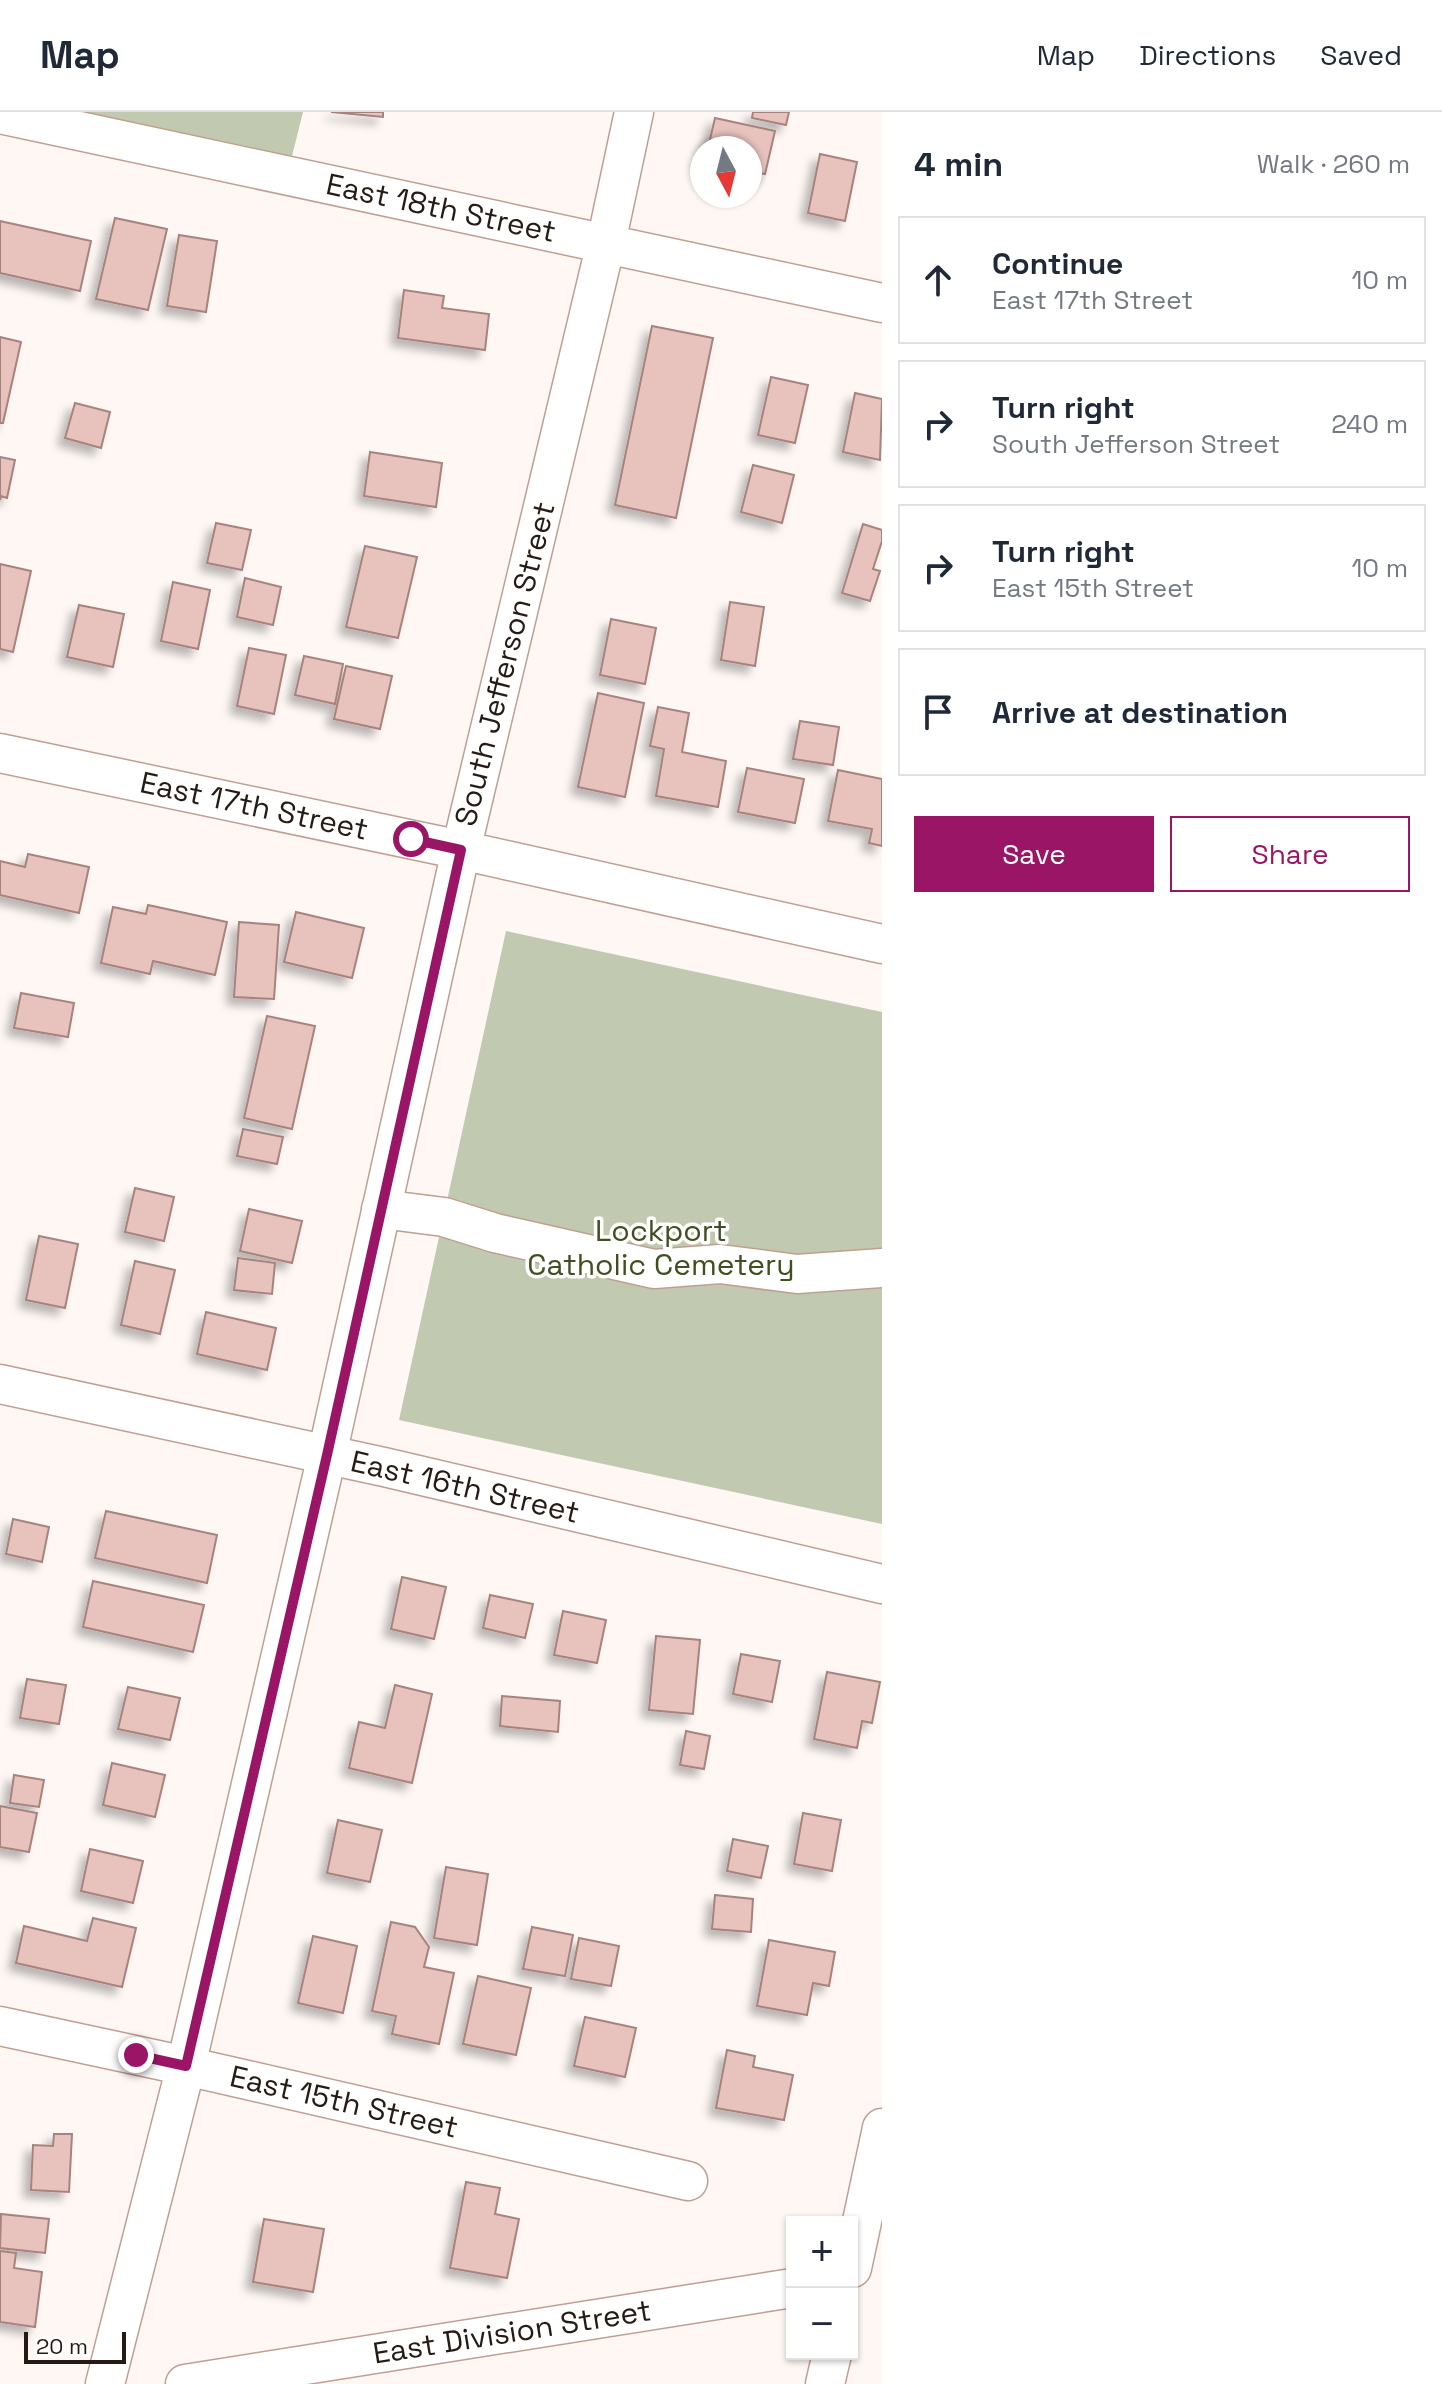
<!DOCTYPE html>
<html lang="en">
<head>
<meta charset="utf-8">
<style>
  :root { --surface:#fff; --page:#f6f6f7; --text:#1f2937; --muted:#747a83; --line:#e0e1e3; --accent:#9b1567 }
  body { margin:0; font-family:"Space Grotesk",sans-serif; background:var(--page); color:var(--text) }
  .controls { position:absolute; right:24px; bottom:24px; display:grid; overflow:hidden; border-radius:0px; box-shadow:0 2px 6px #0004 }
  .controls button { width:72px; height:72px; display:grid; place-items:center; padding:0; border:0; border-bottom:2px solid var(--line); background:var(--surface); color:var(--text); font:40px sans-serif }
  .compass { position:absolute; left:690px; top:24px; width:72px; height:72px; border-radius:50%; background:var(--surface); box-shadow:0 2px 6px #0004; rotate:173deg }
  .scale { position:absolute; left:24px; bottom:20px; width:102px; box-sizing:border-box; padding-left:8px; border:4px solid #261a14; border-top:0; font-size:22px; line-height:28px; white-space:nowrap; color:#261a14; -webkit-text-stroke:6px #fff; paint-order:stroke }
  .stop { position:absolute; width:24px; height:24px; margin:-18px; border:6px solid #9b1567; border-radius:50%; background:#fff }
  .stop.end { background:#9b1567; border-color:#fff; box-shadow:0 2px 8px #0008 }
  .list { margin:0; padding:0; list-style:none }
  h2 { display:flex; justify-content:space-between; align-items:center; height:104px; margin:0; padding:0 32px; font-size:34px }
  h2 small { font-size:26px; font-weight:400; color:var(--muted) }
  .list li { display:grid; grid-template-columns:52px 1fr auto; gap:24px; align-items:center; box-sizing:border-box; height:128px; margin:0 16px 16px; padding:0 16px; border:2px solid var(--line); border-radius:0px }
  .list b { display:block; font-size:30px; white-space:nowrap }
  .list p { margin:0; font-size:26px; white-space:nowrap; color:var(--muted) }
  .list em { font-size:26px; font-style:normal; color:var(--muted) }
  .actions { display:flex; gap:16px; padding:24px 32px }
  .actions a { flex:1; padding:18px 0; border:2px solid var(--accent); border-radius:0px; text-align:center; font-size:28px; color:var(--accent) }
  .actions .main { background:var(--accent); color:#fff }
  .icon { flex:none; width:44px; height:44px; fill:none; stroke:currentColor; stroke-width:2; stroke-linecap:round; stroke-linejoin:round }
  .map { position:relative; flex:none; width:882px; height:2272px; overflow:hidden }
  header { display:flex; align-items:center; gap:48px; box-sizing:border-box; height:112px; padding:0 40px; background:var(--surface); border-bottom:2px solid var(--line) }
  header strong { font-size:38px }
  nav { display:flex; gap:44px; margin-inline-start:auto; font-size:28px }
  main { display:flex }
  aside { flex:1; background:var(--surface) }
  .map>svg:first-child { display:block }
  .green { fill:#c1cab0 }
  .building { fill:#e8c3be; stroke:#a7837e; stroke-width:2; filter:url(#shadow) }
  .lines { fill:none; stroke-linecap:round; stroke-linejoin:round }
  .minor-casing { stroke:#c09f91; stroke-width:41 }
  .minor { stroke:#fff; stroke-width:38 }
  .route { stroke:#9b1567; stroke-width:10 }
  .labels { text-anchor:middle; stroke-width:7; stroke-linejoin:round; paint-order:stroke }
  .street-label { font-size:30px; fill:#261a14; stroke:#fff }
  .park-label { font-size:30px; fill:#414f20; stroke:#fff }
</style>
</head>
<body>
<header>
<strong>Map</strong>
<nav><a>Map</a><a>Directions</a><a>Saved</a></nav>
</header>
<main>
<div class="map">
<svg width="882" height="2272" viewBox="0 0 882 2272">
  <defs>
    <filter id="shadow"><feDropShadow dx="-7" dy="7" stdDeviation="4" flood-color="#0004"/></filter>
  </defs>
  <rect width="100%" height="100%" fill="#fef7f4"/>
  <!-- green -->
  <path class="green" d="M 85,0 L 303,0 L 292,44 Z
    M 506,819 L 882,900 L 882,1412 L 399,1308 Z"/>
  <!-- building -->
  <path class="building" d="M 331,0 L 383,0 L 383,5 Z
    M 753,0 L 789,0 L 786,13 L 752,6 Z
    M 715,6 L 775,19 L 765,62 L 750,59 L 750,36 L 708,36 Z
    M 820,42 L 857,50 L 845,109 L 808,101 Z
    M 115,106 L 167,117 L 148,198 L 96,187 Z
    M 0,109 L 91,129 L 80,179 L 0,161 Z
    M 179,123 L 217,129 L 206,200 L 167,194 Z
    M 404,178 L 444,184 L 442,196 L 489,202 L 485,238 L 398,226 Z
    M 652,214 L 713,226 L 676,406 L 615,393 Z
    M 0,225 L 21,230 L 3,311 L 0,311 Z
    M 771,265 L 808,273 L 795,331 L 758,323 Z
    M 855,281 L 882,287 L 880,348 L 843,340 Z
    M 75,291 L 110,300 L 101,336 L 65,326 Z
    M 370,340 L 442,351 L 436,395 L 364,384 Z
    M 0,345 L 15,348 L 7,386 L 1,384 L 0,388 Z
    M 753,353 L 794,363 L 782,411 L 741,400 Z
    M 216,411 L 251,418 L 242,458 L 207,451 Z
    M 863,412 L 882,418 L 882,429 L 873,457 L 880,459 L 870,489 L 842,481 Z
    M 365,434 L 417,445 L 398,526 L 346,515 Z
    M 0,452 L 31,459 L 13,540 L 0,537 Z
    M 245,466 L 281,475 L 273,513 L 237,505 Z
    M 173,470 L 210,478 L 198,537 L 161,529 Z
    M 730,490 L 764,495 L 755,554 L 721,548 Z
    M 79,493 L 124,502 L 113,555 L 67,545 Z
    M 611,507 L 656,516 L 645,572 L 600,563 Z
    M 249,536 L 286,543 L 274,602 L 237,594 Z
    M 304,544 L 343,552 L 335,592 L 295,583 Z
    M 346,554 L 392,564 L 380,617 L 334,607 Z
    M 598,581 L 644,591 L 625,685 L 578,675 Z
    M 658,595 L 689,601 L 682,640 L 726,649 L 718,695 L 656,684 L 664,637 L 650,634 Z
    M 800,609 L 839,615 L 833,653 L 793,647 Z
    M 747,656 L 804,667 L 795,711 L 738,700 Z
    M 838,658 L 882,667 L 882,734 L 869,731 L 872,717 L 828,709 Z
    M 28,742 L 89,755 L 79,801 L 0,783 L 0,749 L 25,755 Z
    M 148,793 L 227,810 L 215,863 L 153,849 L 150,862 L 101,851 L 113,795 L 146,802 Z
    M 296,800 L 364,816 L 352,866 L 284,850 Z
    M 239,810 L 279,813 L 274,887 L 234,885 Z
    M 21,881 L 74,891 L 68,925 L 14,916 Z
    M 267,904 L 315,914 L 292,1017 L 244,1006 Z
    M 243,1017 L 283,1025 L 277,1052 L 237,1044 Z
    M 135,1076 L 174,1085 L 164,1129 L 125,1120 Z
    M 249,1097 L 302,1109 L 292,1151 L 240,1139 Z
    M 39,1124 L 78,1132 L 65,1196 L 26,1188 Z
    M 238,1146 L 275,1151 L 272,1182 L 234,1178 Z
    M 135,1149 L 175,1158 L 160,1222 L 121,1213 Z
    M 206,1200 L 276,1216 L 267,1258 L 197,1242 Z
    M 106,1399 L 217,1423 L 207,1471 L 95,1446 Z
    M 13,1407 L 49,1415 L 42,1450 L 6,1442 Z
    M 402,1465 L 446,1475 L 434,1527 L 391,1517 Z
    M 93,1469 L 204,1493 L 193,1540 L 83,1515 Z
    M 490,1483 L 533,1492 L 525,1526 L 483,1516 Z
    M 563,1499 L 606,1508 L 597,1551 L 554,1543 Z
    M 656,1524 L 700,1528 L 693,1602 L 649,1598 Z
    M 741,1542 L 780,1549 L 772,1590 L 733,1582 Z
    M 827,1560 L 880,1570 L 872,1611 L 862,1609 L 857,1636 L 814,1627 Z
    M 27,1567 L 66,1573 L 59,1612 L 20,1606 Z
    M 395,1573 L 432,1582 L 412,1671 L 349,1656 L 359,1610 L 385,1616 Z
    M 128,1575 L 180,1586 L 170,1628 L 118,1617 Z
    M 502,1584 L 560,1589 L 558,1620 L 500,1614 Z
    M 686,1619 L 710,1624 L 704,1657 L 680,1653 Z
    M 112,1651 L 165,1663 L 155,1705 L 103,1693 Z
    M 14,1663 L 44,1668 L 39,1695 L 10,1691 Z
    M 0,1694 L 37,1701 L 29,1740 L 0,1735 Z
    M 803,1701 L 841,1708 L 832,1759 L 794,1752 Z
    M 338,1708 L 382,1718 L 370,1770 L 327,1761 Z
    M 733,1727 L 768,1734 L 761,1766 L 727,1759 Z
    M 90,1737 L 143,1749 L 133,1791 L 81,1779 Z
    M 446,1755 L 488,1762 L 477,1833 L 434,1826 Z
    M 715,1783 L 753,1787 L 751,1820 L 712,1817 Z
    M 93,1806 L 136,1816 L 122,1875 L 16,1851 L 24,1814 L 87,1829 Z
    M 391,1810 L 415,1815 L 429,1835 L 424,1855 L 454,1861 L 439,1932 L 392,1922 L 396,1904 L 372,1899 Z
    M 532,1815 L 573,1823 L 565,1864 L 523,1857 Z
    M 313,1824 L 357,1834 L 343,1901 L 298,1891 Z
    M 579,1826 L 619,1834 L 611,1874 L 571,1867 Z
    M 769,1828 L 835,1840 L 829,1874 L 813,1871 L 807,1903 L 757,1894 Z
    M 478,1864 L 531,1876 L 516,1943 L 463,1932 Z
    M 585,1905 L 636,1916 L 625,1965 L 574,1954 Z
    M 727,1938 L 755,1944 L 753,1955 L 793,1963 L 784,2008 L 716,1996 Z
    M 54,2022 L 72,2022 L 69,2080 L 31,2078 L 33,2033 L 53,2034 Z
    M 466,2070 L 500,2076 L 495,2102 L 519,2107 L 507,2166 L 450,2156 Z
    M 1,2102 L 49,2107 L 45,2141 L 0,2136 Z
    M 264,2107 L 324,2117 L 313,2180 L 253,2170 Z
    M 0,2139 L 16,2141 L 14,2156 L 42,2160 L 35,2215 L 0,2210 Z"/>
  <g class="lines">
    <defs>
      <path id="minor" d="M 0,2 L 882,191
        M 0,641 L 461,738 L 882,832
        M 381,1097 L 444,1105 L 495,1121 L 654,1157 L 720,1152 L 797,1162 L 882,1156
        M 0,1272 L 384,1355 L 882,1472
        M 0,1914 L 186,1954 L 688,2069
        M 852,2156 L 882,2016
        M 105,2272 L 186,1954 L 327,1343 L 461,738 L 606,131 L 634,0
        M 185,2272 L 792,2176
        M 825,2272 L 832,2242"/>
    </defs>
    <!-- minor casing -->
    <use href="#minor" class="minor-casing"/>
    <!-- minor -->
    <use href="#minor" class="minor"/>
  </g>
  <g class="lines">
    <!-- route -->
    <path class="route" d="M 136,1943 L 186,1954 L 327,1343 L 461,738 L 411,727"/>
  </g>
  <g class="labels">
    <!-- street labels -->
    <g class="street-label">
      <text transform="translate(441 96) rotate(12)" y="10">East 18th Street</text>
      <text transform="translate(505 552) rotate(-76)" y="10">South Jefferson Street</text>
      <text transform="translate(254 694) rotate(12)" y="10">East 17th Street</text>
      <text transform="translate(465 1375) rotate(13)" y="10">East 16th Street</text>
      <text transform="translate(344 1990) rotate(13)" y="10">East 15th Street</text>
      <text transform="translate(512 2220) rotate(-9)" y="10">East Division Street</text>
    </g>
    <!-- park labels -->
    <g class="park-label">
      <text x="661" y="1129">Lockport<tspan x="661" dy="34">Catholic Cemetery</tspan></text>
    </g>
  </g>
</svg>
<div class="controls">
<button>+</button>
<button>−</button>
</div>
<svg class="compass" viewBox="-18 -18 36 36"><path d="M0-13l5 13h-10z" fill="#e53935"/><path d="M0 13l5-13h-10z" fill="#747a83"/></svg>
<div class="scale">20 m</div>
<div class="stop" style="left:411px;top:727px"></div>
<div class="stop end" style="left:136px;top:1943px"></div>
</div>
<aside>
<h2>4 min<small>Walk · 260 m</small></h2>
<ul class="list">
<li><svg class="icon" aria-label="ahead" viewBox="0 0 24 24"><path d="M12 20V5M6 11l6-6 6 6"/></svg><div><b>Continue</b><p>East 17th Street</p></div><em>10 m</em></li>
<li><svg class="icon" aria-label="right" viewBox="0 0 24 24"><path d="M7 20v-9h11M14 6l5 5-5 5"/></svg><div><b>Turn right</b><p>South Jefferson Street</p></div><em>240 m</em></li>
<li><svg class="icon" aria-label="right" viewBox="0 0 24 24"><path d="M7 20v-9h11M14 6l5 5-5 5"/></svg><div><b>Turn right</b><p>East 15th Street</p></div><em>10 m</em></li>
<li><svg class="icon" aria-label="arrive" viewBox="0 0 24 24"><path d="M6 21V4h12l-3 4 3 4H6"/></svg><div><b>Arrive at destination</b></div></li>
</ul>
<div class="actions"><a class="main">Save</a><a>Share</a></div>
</aside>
</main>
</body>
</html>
